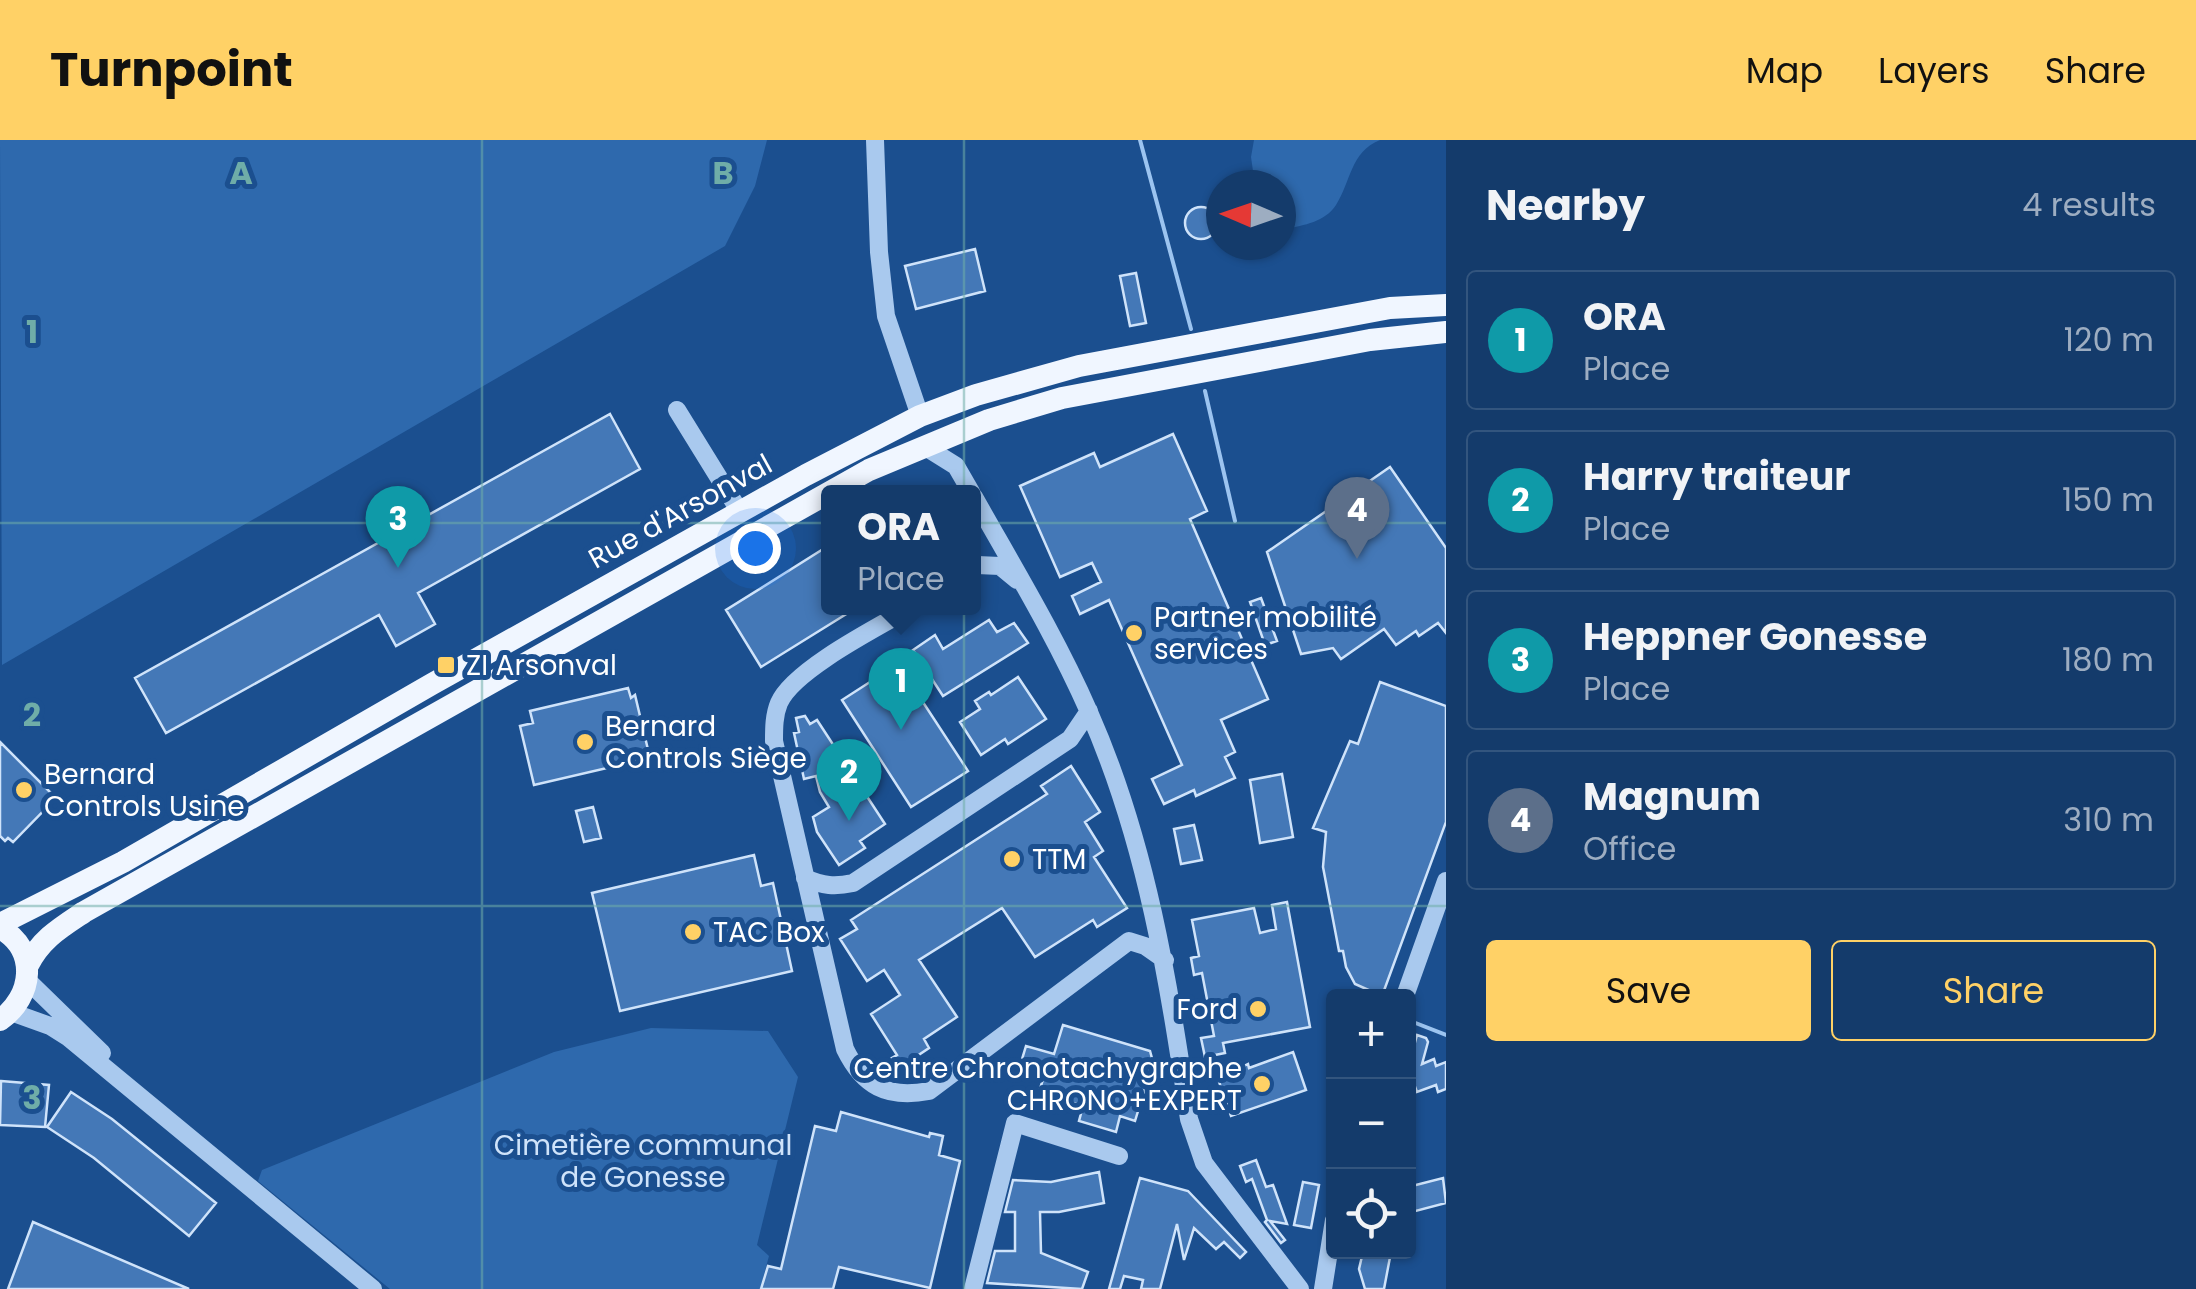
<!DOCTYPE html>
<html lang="en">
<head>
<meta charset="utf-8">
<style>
  :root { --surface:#143b6b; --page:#1d4271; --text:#f1f3f6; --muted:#9dadc1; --line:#33557e; --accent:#ffd166 }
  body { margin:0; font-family:Poppins,sans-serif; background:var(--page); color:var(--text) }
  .controls { position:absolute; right:30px; bottom:30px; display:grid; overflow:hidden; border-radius:10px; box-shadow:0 2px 8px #0004 }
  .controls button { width:90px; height:90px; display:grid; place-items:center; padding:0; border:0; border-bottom:2px solid var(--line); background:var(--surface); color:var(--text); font:50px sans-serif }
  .compass { position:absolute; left:1206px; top:30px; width:90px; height:90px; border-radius:50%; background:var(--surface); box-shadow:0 2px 8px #0004; rotate:272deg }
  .you { position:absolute; left:755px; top:408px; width:35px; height:35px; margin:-25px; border:8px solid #fff; border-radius:50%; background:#1a73e8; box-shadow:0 0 0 15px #1a73e833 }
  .badge { display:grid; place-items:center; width:65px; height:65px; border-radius:50%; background:var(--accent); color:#fff; font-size:32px; font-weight:700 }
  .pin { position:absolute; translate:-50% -82px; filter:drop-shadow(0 2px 5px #0008) }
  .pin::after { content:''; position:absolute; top:52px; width:35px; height:30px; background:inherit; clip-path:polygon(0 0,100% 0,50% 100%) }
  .popup { position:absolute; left:821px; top:345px; width:160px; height:130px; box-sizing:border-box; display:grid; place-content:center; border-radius:10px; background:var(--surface); filter:drop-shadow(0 2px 8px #0005); font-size:32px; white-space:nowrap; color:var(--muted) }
  .popup b { font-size:38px; color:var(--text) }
  .popup::after { content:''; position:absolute; left:50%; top:100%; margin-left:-20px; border:20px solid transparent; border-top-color:var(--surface) }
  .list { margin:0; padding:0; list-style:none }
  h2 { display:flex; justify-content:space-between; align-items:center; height:130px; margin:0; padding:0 40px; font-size:42px }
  h2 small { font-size:32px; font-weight:400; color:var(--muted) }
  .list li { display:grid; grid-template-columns:65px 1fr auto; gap:30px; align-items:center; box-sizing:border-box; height:140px; margin:0 20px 20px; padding:0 20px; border:2px solid var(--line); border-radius:10px }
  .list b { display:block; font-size:38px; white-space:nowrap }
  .list p { margin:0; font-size:32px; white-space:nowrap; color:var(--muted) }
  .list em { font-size:32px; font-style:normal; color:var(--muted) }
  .actions { display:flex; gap:20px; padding:30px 40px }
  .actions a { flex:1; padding:22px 0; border:2px solid var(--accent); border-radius:10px; text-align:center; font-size:35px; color:var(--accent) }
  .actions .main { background:var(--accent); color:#111 }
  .icon { flex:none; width:55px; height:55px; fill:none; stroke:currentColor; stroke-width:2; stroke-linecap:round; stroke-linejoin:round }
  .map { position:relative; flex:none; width:1446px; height:1149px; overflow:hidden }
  header { display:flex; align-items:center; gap:60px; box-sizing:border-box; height:140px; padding:0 50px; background:var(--accent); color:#111 }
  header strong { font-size:48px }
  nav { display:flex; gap:55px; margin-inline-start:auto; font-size:35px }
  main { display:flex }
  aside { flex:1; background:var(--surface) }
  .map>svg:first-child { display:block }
  .green { fill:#2e69ad }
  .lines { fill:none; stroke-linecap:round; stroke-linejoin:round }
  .stream { stroke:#9cc4f0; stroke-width:4 }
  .building { fill:#4478b7; stroke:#cfe3fa; stroke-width:2.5 }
  .minor { stroke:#a9c9ee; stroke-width:18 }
  .major { stroke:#f0f6ff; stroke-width:22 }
  .grid { fill:none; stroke:#6fada8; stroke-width:2.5; stroke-opacity:0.55 }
  .poi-dot { fill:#ffd166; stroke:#1b4f8f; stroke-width:4 }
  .labels { text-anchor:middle; stroke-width:10; stroke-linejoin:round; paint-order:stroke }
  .street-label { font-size:28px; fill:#fff; stroke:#1b4f8f }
  .poi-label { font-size:28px; fill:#fff; stroke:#1b4f8f; text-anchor:start }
  .park-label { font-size:28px; fill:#cfe3fa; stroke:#1b4f8f }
  .grid-label { font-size:32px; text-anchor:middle; font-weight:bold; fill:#6fada8; stroke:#1b4f8f; stroke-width:10; stroke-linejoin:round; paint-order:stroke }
</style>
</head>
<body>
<header>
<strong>Turnpoint</strong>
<nav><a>Map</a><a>Layers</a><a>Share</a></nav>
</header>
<main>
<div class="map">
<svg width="1446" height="1149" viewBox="0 0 1446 1149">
  <rect width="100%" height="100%" fill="#1b4f8f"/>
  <!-- green -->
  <path class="green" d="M 0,0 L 767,0 L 755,46 L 725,106 L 2,525 Z
    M 1254,0 L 1380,0 C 1350,12 1351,42 1336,65 C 1325,82 1304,85 1286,89 L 1281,85 L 1281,45 L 1255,45 L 1251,17 Z
    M 651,888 L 768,891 L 798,937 L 757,1105 L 769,1116 L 760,1149 L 390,1149 L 258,1041 L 262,1030 L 554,912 Z"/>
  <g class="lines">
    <!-- stream -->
    <path class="stream" d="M 1140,0 L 1191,189
      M 1205,251 L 1235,381
      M 1413,882 L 1446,895"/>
  </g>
  <!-- building -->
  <path class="building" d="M1185 83a16 16 0 1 1 32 0a16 16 0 1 1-32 0Z
    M 975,109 L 985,151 L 916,169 L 905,126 Z
    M 1136,133 L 1146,183 L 1130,186 L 1120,136 Z
    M 610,274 L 640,329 L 418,453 L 435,484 L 396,506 L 379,475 L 166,593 L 135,538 Z
    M 1173,294 L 1207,371 L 1190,379 L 1268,559 L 1221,580 L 1235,612 L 1225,617 L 1235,638 L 1196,656 L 1194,650 L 1164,664 L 1152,639 L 1182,625 L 1109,460 L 1080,474 L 1072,456 L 1101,442 L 1092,423 L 1060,437 L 1020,346 L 1094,313 L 1100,327 Z
    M 1390,327 L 1446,408 L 1446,493 L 1438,483 L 1419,496 L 1416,491 L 1396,505 L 1384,489 L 1341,519 L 1333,508 L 1301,514 L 1267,412 Z
    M 828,406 L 828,468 L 856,468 L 761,527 L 726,470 Z
    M 1261,458 L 1277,501 L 1265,505 L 1250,462 Z
    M 989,480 L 997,492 L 1014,483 L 1028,503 L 943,556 L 913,510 L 935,495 L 943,509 Z
    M 898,524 L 968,631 L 911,667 L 842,560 Z
    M 1018,537 L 1046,579 L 1008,604 L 1005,599 L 981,615 L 960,582 L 980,569 L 975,561 L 989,552 L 991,555 Z
    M 1380,542 L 1446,566 L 1446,682 L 1382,856 L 1355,844 L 1346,827 L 1343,811 L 1339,811 L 1323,727 L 1326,692 L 1313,688 L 1350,601 L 1358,604 Z
    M 628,548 L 631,558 L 635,555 L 650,618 L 534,645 L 520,586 L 533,583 L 530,571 Z
    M 805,576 L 810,584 L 817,580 L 885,684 L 860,701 L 865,708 L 839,725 L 817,692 L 813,677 L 829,667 L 820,652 L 816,636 L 804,639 L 794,593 L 799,592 L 796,578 Z
    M 0,602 L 56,658 L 13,702 L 8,698 L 5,701 L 0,696 Z
    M 1071,626 L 1100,672 L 1085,682 L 1103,711 L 1094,717 L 1127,768 L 1097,787 L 1093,780 L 1035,817 L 1002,768 L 919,820 L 957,877 L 924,899 L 929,908 L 899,928 L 892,918 L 897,915 L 871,874 L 900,855 L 884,830 L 867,841 L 840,799 L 857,789 L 851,780 L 1047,654 L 1041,646 Z
    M 1282,634 L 1293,697 L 1260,703 L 1250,640 Z
    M 593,667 L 601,698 L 584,702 L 576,671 Z
    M 1194,685 L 1202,720 L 1181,724 L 1174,689 Z
    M 754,715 L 761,746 L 773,743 L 792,831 L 620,871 L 592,753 Z
    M 1287,762 L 1310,887 L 1223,903 L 1225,913 L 1205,917 L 1201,898 L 1214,896 L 1202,833 L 1194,835 L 1191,818 L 1199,816 L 1192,780 L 1254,768 L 1260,793 L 1276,789 L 1272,765 Z
    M 1063,885 L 1150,911 L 1153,922 L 1135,981 L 1120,976 L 1116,992 L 1079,981 L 1083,966 L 1039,952 L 1045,933 L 1020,926 L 1026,906 L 1054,914 Z
    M 1417,895 L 1426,898 L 1428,902 L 1422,924 L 1434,919 L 1436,926 L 1446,922 L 1446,949 L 1438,952 L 1436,945 L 1417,952 L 1408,928 Z
    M 1293,912 L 1306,950 L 1231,976 L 1218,939 L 1248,924 L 1249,928 Z
    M 1,941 L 49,945 L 45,987 L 0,985 Z
    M 71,952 L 112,979 L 216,1063 L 189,1096 L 94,1018 L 47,987 Z
    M 841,972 L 929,997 L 930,993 L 943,996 L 939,1015 L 960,1021 L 930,1148 L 839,1127 L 833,1149 L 761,1149 L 768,1126 L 781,1129 L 815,986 L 836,991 Z
    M 1256,1020 L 1266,1047 L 1273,1045 L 1287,1084 L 1270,1081 L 1285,1100 L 1281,1103 L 1265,1082 L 1267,1080 L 1252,1039 L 1246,1042 L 1240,1026 Z
    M 1099,1032 L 1104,1063 L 1059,1072 L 1040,1072 L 1041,1113 L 1088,1132 L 1082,1149 L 987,1143 L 995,1111 L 1015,1111 L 1015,1072 L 1005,1072 L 1013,1040 L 1051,1042 Z
    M 1140,1038 L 1188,1051 L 1246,1112 L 1240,1118 L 1224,1102 L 1216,1109 L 1194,1088 L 1184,1120 L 1177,1084 L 1160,1149 L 1141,1149 L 1143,1140 L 1124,1136 L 1120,1149 L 1109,1149 Z
    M 1443,1038 L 1446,1063 L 1408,1073 L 1408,1047 Z
    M 1303,1042 L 1319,1045 L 1311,1088 L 1294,1085 Z
    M 33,1082 L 189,1149 L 8,1149 Z
    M 1363,1112 L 1391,1112 L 1384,1149 L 1365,1149 L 1359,1129 Z"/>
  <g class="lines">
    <!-- minor -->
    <path class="minor" d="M 875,0 L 879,112 L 886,176 L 920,276
      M 677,270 L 740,372
      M 924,306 L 956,326 L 971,352
      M 974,357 C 1014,428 1056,497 1089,572 C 1147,703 1168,840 1189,979 L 1204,1023 L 1300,1149
      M 977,425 L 1000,426 L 1017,440
      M 911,468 C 878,487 793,530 779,563 C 774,575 774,588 774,601 L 845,909 C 863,946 887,959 929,951 L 1129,801 L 1145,806 L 1165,820
      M 805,738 C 823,746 835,747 853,743 L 1070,599 L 1089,571
      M 28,841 L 102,913
      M 1405,856 L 1446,741
      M 11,872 L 50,886 L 69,898 L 373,1149
      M 973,1149 L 1015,983 L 1119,1016
      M 1323,1149 L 1334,1080"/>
    <!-- major -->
    <path class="major" d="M 0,784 L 123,722 L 432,544 L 806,335 L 920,276 L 976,255 L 1079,226 L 1390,168 L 1446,165
      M 0,788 C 39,810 33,857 0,880
      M 28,825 C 41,799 60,788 84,772 L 869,330 L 989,280 L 1062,258 L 1370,200 L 1446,192"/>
  </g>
  <!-- grid -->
  <path class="grid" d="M 482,0 L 482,1149M 964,0 L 964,1149M 0,383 L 1446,383M 0,766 L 1446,766"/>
  <!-- markers -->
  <g class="poi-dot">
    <circle cx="1134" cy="493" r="10"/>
    <rect x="436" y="515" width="20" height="20" rx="5"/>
    <circle cx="585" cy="602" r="10"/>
    <circle cx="24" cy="650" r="10"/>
    <circle cx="1012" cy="719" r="10"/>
    <circle cx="693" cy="792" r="10"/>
    <circle cx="1258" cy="869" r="10"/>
    <circle cx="1262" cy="944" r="10"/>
  </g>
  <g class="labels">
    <!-- street labels -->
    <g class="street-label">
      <text transform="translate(680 371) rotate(-29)" y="10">Rue d'Arsonval</text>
    </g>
    <!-- poi labels -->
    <g class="poi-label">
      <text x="1154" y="487">Partner mobilité<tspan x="1154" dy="32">services</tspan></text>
      <text x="466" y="535">ZI Arsonval</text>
      <text x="605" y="596">Bernard<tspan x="605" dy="32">Controls Siège</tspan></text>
      <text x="44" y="644">Bernard<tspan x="44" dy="32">Controls Usine</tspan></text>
      <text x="1032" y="729">TTM</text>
      <text x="713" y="802">TAC Box</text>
      <text x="1238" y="879" text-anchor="end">Ford</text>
      <text x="1242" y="938" text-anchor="end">Centre Chronotachygraphe<tspan x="1242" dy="32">CHRONO+EXPERT</tspan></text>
    </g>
    <!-- park labels -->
    <g class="park-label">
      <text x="643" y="1015">Cimetière communal<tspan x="643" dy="32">de Gonesse</tspan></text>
    </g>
  </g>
  <g class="grid-label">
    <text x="241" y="44">A</text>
    <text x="723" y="44">B</text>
    <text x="32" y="203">1</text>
    <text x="32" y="586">2</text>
    <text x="32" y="969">3</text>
  </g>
</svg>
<div class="controls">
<button>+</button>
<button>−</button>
<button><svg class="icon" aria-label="locate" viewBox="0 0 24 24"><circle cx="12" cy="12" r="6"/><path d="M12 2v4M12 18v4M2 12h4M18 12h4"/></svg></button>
</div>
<svg class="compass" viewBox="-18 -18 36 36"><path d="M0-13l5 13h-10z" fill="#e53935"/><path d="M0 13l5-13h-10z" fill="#9dadc1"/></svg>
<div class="you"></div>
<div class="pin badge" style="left:901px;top:590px;background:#0f9aa8">1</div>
<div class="popup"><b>ORA</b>Place</div>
<div class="pin badge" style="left:849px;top:681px;background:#0f9aa8">2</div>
<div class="pin badge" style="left:398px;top:428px;background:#0f9aa8">3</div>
<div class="pin badge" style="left:1357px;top:419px;background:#5c6f8a">4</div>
</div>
<aside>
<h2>Nearby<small>4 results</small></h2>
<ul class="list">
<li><span class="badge" style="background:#0f9aa8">1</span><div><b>ORA</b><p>Place</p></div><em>120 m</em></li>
<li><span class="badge" style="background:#0f9aa8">2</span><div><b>Harry traiteur</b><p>Place</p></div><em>150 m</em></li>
<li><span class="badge" style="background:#0f9aa8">3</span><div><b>Heppner Gonesse</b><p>Place</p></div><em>180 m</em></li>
<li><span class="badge" style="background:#5c6f8a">4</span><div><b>Magnum</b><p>Office</p></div><em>310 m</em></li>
</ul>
<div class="actions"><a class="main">Save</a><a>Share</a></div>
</aside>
</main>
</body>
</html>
